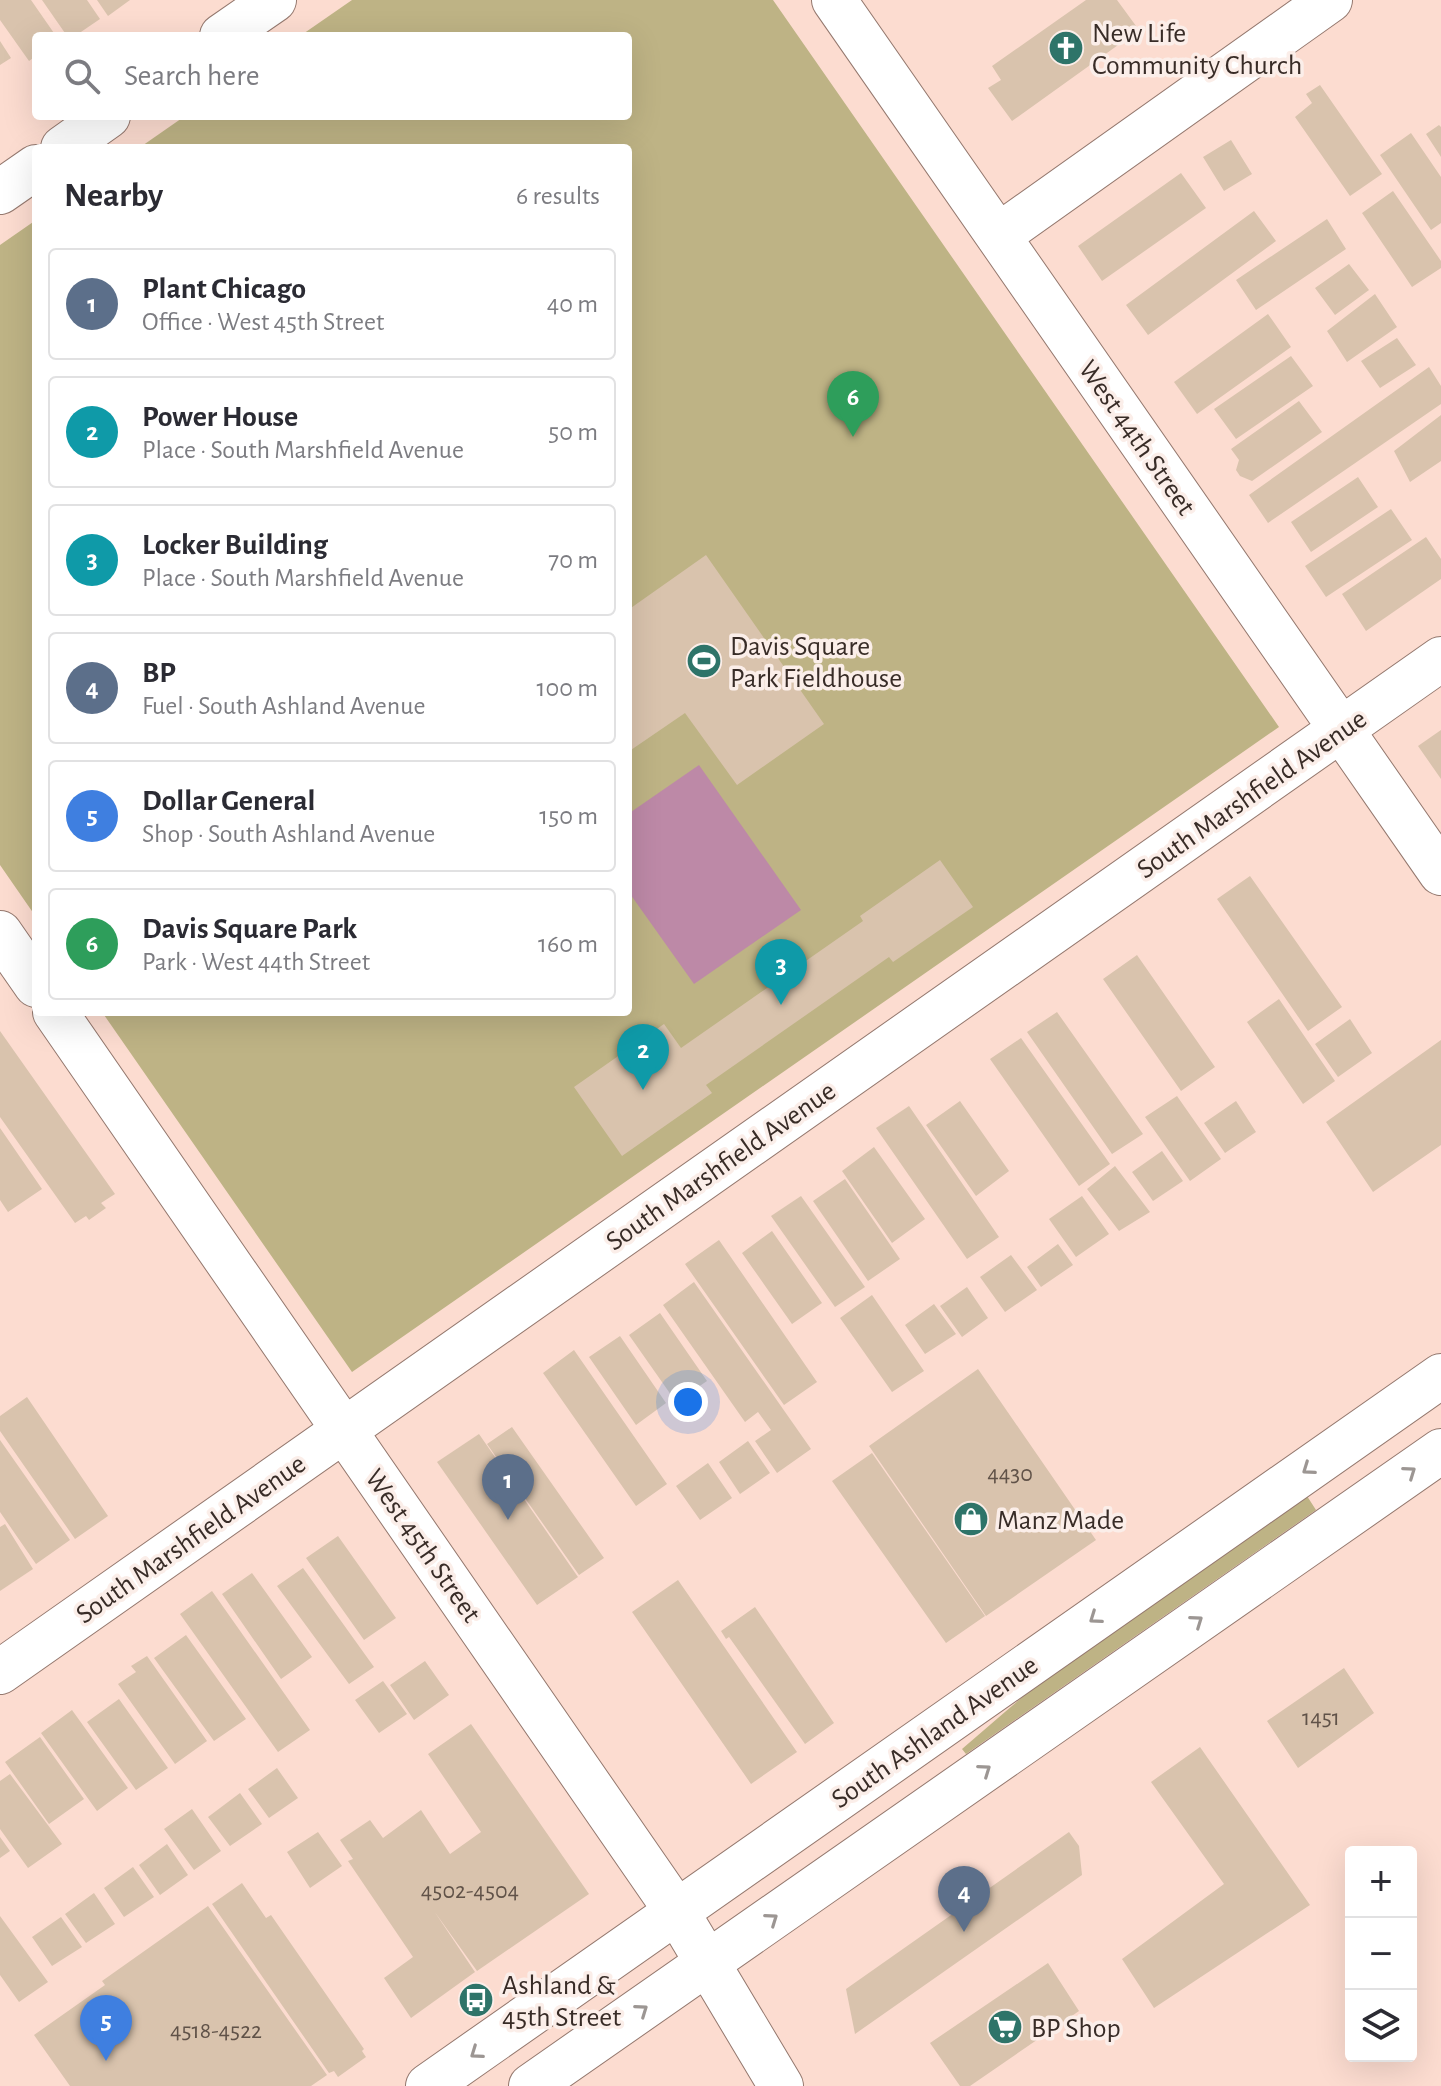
<!DOCTYPE html>
<html lang="en">
<head>
<meta charset="utf-8">
<style>
  :root { --surface:#fff; --page:#f2f2f3; --text:#2b2b33; --muted:#7c7c81; --line:#e1e1e2; --accent:#111827 }
  body { margin:0; font-family:"Alegreya Sans",sans-serif; background:var(--page); color:var(--text) }
  .controls { position:absolute; right:24px; bottom:24px; display:grid; overflow:hidden; border-radius:8px; box-shadow:0 8px 32px #0002 }
  .controls button { width:72px; height:72px; display:grid; place-items:center; padding:0; border:0; border-bottom:2px solid var(--line); background:var(--surface); color:var(--text); font:40px sans-serif }
  .you { position:absolute; left:688px; top:1402px; width:28px; height:28px; margin:-20px; border:6px solid #fff; border-radius:50%; background:#1a73e8; box-shadow:0 0 0 12px #1a73e833 }
  .badge { display:grid; place-items:center; width:52px; height:52px; border-radius:50%; background:var(--accent); color:#fff; font-size:26px; font-weight:700 }
  .pin { position:absolute; translate:-50% -66px; filter:drop-shadow(0 2px 4px #0008) }
  .pin::after { content:''; position:absolute; top:42px; width:28px; height:24px; background:inherit; clip-path:polygon(0 0,100% 0,50% 100%) }
  .list { margin:0; padding:0; list-style:none }
  h2 { display:flex; justify-content:space-between; align-items:center; height:104px; margin:0; padding:0 32px; font-size:34px }
  h2 small { font-size:26px; font-weight:400; color:var(--muted) }
  .list li { display:grid; grid-template-columns:52px 1fr auto; gap:24px; align-items:center; box-sizing:border-box; height:112px; margin:0 16px 16px; padding:0 16px; border:2px solid var(--line); border-radius:8px }
  .list b { display:block; font-size:30px; white-space:nowrap }
  .list p { margin:0; font-size:26px; white-space:nowrap; color:var(--muted) }
  .list em { font-size:26px; font-style:normal; color:var(--muted) }
  .icon { flex:none; width:44px; height:44px; fill:none; stroke:currentColor; stroke-width:2; stroke-linecap:round; stroke-linejoin:round }
  .map { position:relative; flex:none; width:1441px; height:2086px; overflow:hidden }
  .search { position:absolute; background:var(--surface); box-shadow:0 8px 32px #0002; left:32px; top:32px; width:600px; height:88px; display:flex; align-items:center; gap:20px; box-sizing:border-box; padding:0 28px; border-radius:8px; color:var(--muted); font-size:30px }
  .panel { position:absolute; background:var(--surface); box-shadow:0 8px 32px #0002; left:32px; top:144px; width:600px; height:872px; border-radius:8px }
  .map>svg:first-child { display:block }
  .green { fill:#beb385 }
  .water { fill:#bd89a7 }
  .building { fill:#d9c3ad }
  .lines { fill:none; stroke-linecap:round; stroke-linejoin:round }
  .minor-casing { stroke:#94786e; stroke-width:46 }
  .major-casing { stroke:#94786e; stroke-width:46 }
  .minor { stroke:#fff; stroke-width:44 }
  .major { stroke:#fff; stroke-width:44 }
  .oneway { stroke:#9c9693 }
  .labels { text-anchor:middle; stroke-width:7; stroke-linejoin:round; paint-order:stroke }
  .number-label { font-size:24px; fill:#605248 }
  .poi-label { font-size:28px; fill:#382c27; stroke:#fbeee9; text-anchor:start }
  .street-label { font-size:28px; fill:#382c27; stroke:#fbeee9 }
</style>
</head>
<body>
<div class="map">
<svg width="1441" height="2086" viewBox="0 0 1441 2086">
  <rect width="100%" height="100%" fill="#fcdcd0"/>
  <!-- green -->
  <path class="green" d="M 352,0 L 773,0 L 1279,727 L 352,1372 L 102,1012 L 628,1012 L 628,148 L 139,148 L 185,116 L 628,116 L 628,36 L 300,36 Z
    M 36,220 L 36,917 L 0,865 L 0,245 Z
    M 1307,1496 L 1316,1510 L 966,1754 L 962,1749 L 1034,1687 Z"/>
  <!-- water -->
  <path class="water" d="M 699,765 L 801,910 L 694,984 L 628,891 L 628,814 Z"/>
  <!-- building -->
  <path class="building" d="M 0,0 L 31,0 L 56,36 L 36,36 L 36,56 L 29,61 L 0,20 Z
    M 42,0 L 87,0 L 100,19 L 75,36 L 67,36 Z
    M 97,0 L 130,0 L 108,16 Z
    M 1086,0 L 1117,0 L 1139,30 L 1012,121 L 988,88 L 1001,80 L 992,66 Z
    M 0,41 L 11,58 L 0,65 Z
    M 1320,85 L 1382,174 L 1350,196 L 1295,117 L 1312,103 L 1306,94 Z
    M 1439,125 L 1441,127 L 1441,157 L 1426,134 Z
    M 1411,133 L 1441,177 L 1441,223 L 1431,230 L 1380,155 Z
    M 1231,140 L 1252,174 L 1224,191 L 1203,157 Z
    M 1181,173 L 1206,208 L 1102,281 L 1078,246 Z
    M 1393,191 L 1441,261 L 1441,268 L 1412,287 L 1362,213 Z
    M 1254,211 L 1276,241 L 1148,335 L 1126,305 Z
    M 1327,219 L 1346,249 L 1256,310 L 1236,280 Z
    M 1349,264 L 1369,290 L 1335,315 L 1315,288 Z
    M 1375,294 L 1397,327 L 1347,362 L 1327,331 Z
    M 1268,314 L 1291,347 L 1197,414 L 1174,382 Z
    M 1397,338 L 1416,365 L 1380,388 L 1361,361 Z
    M 1291,356 L 1313,386 L 1236,439 L 1214,409 Z
    M 1429,367 L 1441,386 L 1441,404 L 1268,523 L 1249,495 Z
    M 1299,401 L 1322,432 L 1252,481 L 1240,476 L 1236,470 L 1239,460 L 1231,449 Z
    M 1441,415 L 1441,461 L 1410,482 L 1394,451 Z
    M 1358,477 L 1378,507 L 1311,552 L 1291,522 Z
    M 1391,509 L 1412,540 L 1326,597 L 1305,566 Z
    M 1426,537 L 1441,559 L 1441,579 L 1366,631 L 1342,594 Z
    M 706,555 L 824,724 L 737,785 L 685,713 L 628,752 L 628,610 Z
    M 1441,730 L 1441,779 L 1418,746 Z
    M 940,860 L 973,907 L 893,962 L 889,957 L 706,1085 L 712,1093 L 622,1156 L 574,1087 L 664,1024 L 681,1048 L 863,921 L 860,916 Z
    M 1250,876 L 1342,1007 L 1308,1031 L 1217,899 Z
    M 1137,955 L 1215,1067 L 1181,1091 L 1103,979 Z
    M 1279,999 L 1335,1081 L 1303,1104 L 1247,1022 Z
    M 1057,1012 L 1143,1134 L 1112,1154 L 1027,1032 Z
    M 1350,1019 L 1372,1053 L 1338,1077 L 1315,1044 Z
    M 0,1031 L 115,1194 L 101,1203 L 106,1208 L 89,1220 L 86,1216 L 75,1223 L 0,1117 Z
    M 1021,1038 L 1110,1164 L 1079,1186 L 990,1059 Z
    M 1441,1040 L 1441,1145 L 1373,1192 L 1326,1122 Z
    M 1177,1096 L 1221,1159 L 1190,1181 L 1145,1117 Z
    M 960,1101 L 1009,1171 L 976,1196 L 926,1125 Z
    M 1236,1101 L 1256,1132 L 1225,1153 L 1204,1123 Z
    M 909,1106 L 999,1237 L 967,1259 L 876,1128 Z
    M 0,1128 L 42,1189 L 8,1212 L 0,1200 Z
    M 874,1147 L 925,1219 L 892,1243 L 842,1171 Z
    M 1162,1151 L 1183,1181 L 1153,1201 L 1132,1172 Z
    M 1115,1166 L 1150,1212 L 1119,1231 L 1087,1189 Z
    M 845,1179 L 900,1259 L 868,1281 L 813,1201 Z
    M 801,1196 L 865,1287 L 835,1307 L 771,1216 Z
    M 1082,1196 L 1109,1234 L 1076,1257 L 1049,1219 Z
    M 772,1231 L 822,1303 L 792,1324 L 742,1253 Z
    M 719,1240 L 817,1382 L 784,1405 L 685,1264 Z
    M 1058,1244 L 1073,1265 L 1041,1287 L 1027,1267 Z
    M 1011,1255 L 1037,1290 L 1005,1312 L 980,1277 Z
    M 694,1282 L 811,1449 L 777,1473 L 755,1441 L 771,1430 L 758,1412 L 745,1422 L 663,1305 Z
    M 967,1287 L 988,1318 L 962,1337 L 940,1306 Z
    M 872,1295 L 924,1371 L 892,1392 L 840,1318 Z
    M 934,1304 L 956,1334 L 925,1354 L 905,1325 Z
    M 660,1313 L 707,1381 L 676,1402 L 629,1335 Z
    M 620,1336 L 666,1403 L 636,1425 L 589,1357 Z
    M 574,1350 L 667,1484 L 636,1506 L 543,1373 Z
    M 978,1369 L 1096,1540 L 986,1616 L 869,1446 Z
    M 27,1397 L 108,1516 L 75,1539 L 0,1431 L 0,1416 Z
    M 512,1427 L 604,1558 L 579,1575 L 487,1444 Z
    M 479,1434 L 578,1577 L 537,1605 L 437,1462 Z
    M 0,1440 L 70,1540 L 36,1564 L 0,1512 Z
    M 748,1441 L 770,1473 L 740,1494 L 719,1462 Z
    M 872,1453 L 985,1616 L 946,1643 L 832,1481 Z
    M 708,1463 L 732,1498 L 700,1520 L 676,1486 Z
    M 5,1524 L 33,1569 L 0,1591 L 0,1527 Z
    M 338,1536 L 396,1618 L 364,1640 L 306,1558 Z
    M 303,1568 L 374,1667 L 349,1684 L 277,1586 Z
    M 252,1573 L 312,1657 L 281,1679 L 222,1594 Z
    M 678,1580 L 797,1752 L 751,1784 L 632,1612 Z
    M 212,1591 L 310,1730 L 278,1752 L 180,1614 Z
    M 755,1607 L 834,1723 L 805,1744 L 729,1637 L 726,1639 L 721,1631 Z
    M 186,1635 L 246,1719 L 214,1741 L 154,1658 Z
    M 147,1656 L 207,1741 L 175,1764 L 118,1684 L 136,1672 L 131,1666 Z
    M 425,1661 L 449,1695 L 414,1720 L 390,1685 Z
    M 1344,1668 L 1374,1713 L 1298,1768 L 1267,1721 Z
    M 383,1681 L 407,1714 L 379,1733 L 355,1700 Z
    M 119,1699 L 168,1768 L 136,1790 L 87,1722 Z
    M 72,1710 L 128,1788 L 97,1811 L 41,1733 Z
    M 471,1724 L 589,1894 L 477,1971 L 434,1911 L 475,1972 L 411,2018 L 384,1978 L 413,1957 L 348,1861 L 353,1859 L 340,1840 L 370,1820 L 383,1838 L 421,1810 L 450,1854 L 481,1832 L 428,1754 Z
    M 40,1737 L 84,1799 L 49,1824 L 5,1762 Z
    M 1200,1747 L 1310,1905 L 1154,2008 L 1122,1959 L 1224,1884 L 1151,1782 Z
    M 277,1768 L 298,1798 L 269,1818 L 248,1789 Z
    M 10,1774 L 62,1844 L 28,1868 L 0,1829 L 0,1781 Z
    M 240,1793 L 262,1824 L 230,1846 L 208,1817 Z
    M 192,1809 L 221,1851 L 194,1870 L 164,1829 Z
    M 318,1832 L 342,1866 L 310,1888 L 287,1852 Z
    M 1069,1832 L 1079,1846 L 1082,1875 L 855,2034 L 846,1989 Z
    M 0,1837 L 10,1851 L 0,1858 Z
    M 167,1844 L 188,1875 L 160,1895 L 139,1865 Z
    M 133,1867 L 154,1897 L 124,1917 L 104,1888 Z
    M 242,1883 L 266,1918 L 271,1915 L 364,2049 L 362,2051 L 366,2057 L 338,2077 L 334,2071 L 329,2073 L 212,1904 Z
    M 94,1893 L 115,1924 L 86,1943 L 65,1914 Z
    M 208,1906 L 327,2075 L 311,2086 L 70,2086 L 34,2035 L 105,1985 L 102,1981 Z
    M 0,1916 L 48,1982 L 19,2002 L 0,1975 Z
    M 61,1917 L 82,1947 L 52,1966 L 32,1937 Z
    M 1048,1963 L 1079,2011 L 970,2086 L 960,2086 L 930,2043 Z"/>
  <g class="lines">
    <defs>
      <path id="minor" d="M 834,0 L 1441,873
        M 222,36 L 274,0
        M 63,148 L 108,116
        M 0,192 L 36,167
        M 998,236 L 1330,0
        M 0,933 L 36,985
        M 55,1012 L 677,1912 L 781,2086
        M 0,1672 L 1441,659"/>
      <path id="major" d="M 428,2086 L 1441,1376
        M 531,2086 L 1441,1451"/>
    </defs>
    <!-- minor casing -->
    <use href="#minor" class="minor-casing"/>
    <!-- major casing -->
    <use href="#major" class="major-casing"/>
    <!-- minor -->
    <use href="#minor" class="minor"/>
    <!-- major -->
    <use href="#major" class="major"/>
  </g>
  <!-- one-way arrows -->
  <defs><path id="oneway-chevron" d="M-2-3.5L2.5 0L-2 3.5" fill="none" stroke-width="1.6" stroke-linecap="round" stroke-linejoin="round" transform="scale(2)"/></defs>
  <g class="oneway">
    <use href="#oneway-chevron" transform="translate(1308 1469) rotate(145)"/>
    <use href="#oneway-chevron" transform="translate(1410 1472) rotate(-35)"/>
    <use href="#oneway-chevron" transform="translate(1095 1618) rotate(145)"/>
    <use href="#oneway-chevron" transform="translate(1197 1621) rotate(-35)"/>
    <use href="#oneway-chevron" transform="translate(985 1770) rotate(-35)"/>
    <use href="#oneway-chevron" transform="translate(772 1919) rotate(-35)"/>
    <use href="#oneway-chevron" transform="translate(642 2010) rotate(-35)"/>
    <use href="#oneway-chevron" transform="translate(476 2053) rotate(145)"/>
  </g>
  <!-- icons -->
  <defs>
    <symbol id="church-disc" viewBox="-11 -11 22 22"><circle r="9.5" fill="#2e7469" stroke="#fbeee9"/><path d="M-1.2-6h2.4v3.5h3.3v2.4h-3.3V6h-2.4V-.1h-3.3v-2.4h3.3Z" fill="#fff"/></symbol>
    <symbol id="stadium-disc" viewBox="-11 -11 22 22"><circle r="9.5" fill="#2e7469" stroke="#fbeee9"/><path d="M0-5a6.5 5 0 1 0 0 10a6.5 5 0 1 0 0-10ZM-3.5-1.8h7v3.6h-7Z" fill="#fff"/></symbol>
    <symbol id="shop-disc" viewBox="-11 -11 22 22"><circle r="9.5" fill="#2e7469" stroke="#fbeee9"/><path d="M-5-2.5h2.3a2.7 3.5 0 0 1 5.4 0H5L5.5 6h-11ZM-1.5-2.5h3a1.5 2.3 0 0 0-3 0Z" fill="#fff"/></symbol>
    <symbol id="bus-disc" viewBox="-11 -11 22 22"><circle r="9.5" fill="#2e7469" stroke="#fbeee9"/><path d="M-5-6H5V4H4V6H2V4H-2V6H-4V4H-5ZM-3.5-4V0h7V-4ZM-3.5 1.2v1.5H-2V1.2ZM2 1.2v1.5H3.5V1.2Z" fill="#fff"/></symbol>
    <symbol id="supermarket-disc" viewBox="-11 -11 22 22"><circle r="9.5" fill="#2e7469" stroke="#fbeee9"/><path d="M-6-5.5h2.5l.6 2H6L4.5 2H-2.5L-4.4-4H-6ZM-1.5 3.2a1.3 1.3 0 1 0 .1 0ZM3 3.2a1.3 1.3 0 1 0 .1 0Z" fill="#fff"/></symbol>
  </defs>
  <g fill-rule="evenodd">
    <use href="#church-disc" x="1046" y="28" width="40" height="40"/>
    <use href="#stadium-disc" x="684" y="641" width="40" height="40"/>
    <use href="#shop-disc" x="951" y="1499" width="40" height="40"/>
    <use href="#bus-disc" x="456" y="1980" width="40" height="40"/>
    <use href="#supermarket-disc" x="985" y="2007" width="40" height="40"/>
  </g>
  <g class="labels">
    <!-- number labels -->
    <g class="number-label">
      <text x="1010" y="1481">4430</text>
      <text x="1321" y="1725">1451</text>
      <text x="470" y="1898">4502-4504</text>
      <text x="216" y="2038">4518-4522</text>
    </g>
    <!-- poi labels -->
    <g class="poi-label">
      <text x="1092" y="42">New Life<tspan x="1092" dy="32">Community Church</tspan></text>
      <text x="730" y="655">Davis Square<tspan x="730" dy="32">Park Fieldhouse</tspan></text>
      <text x="997" y="1529">Manz Made</text>
      <text x="502" y="1994">Ashland &amp;<tspan x="502" dy="32">45th Street</tspan></text>
      <text x="1031" y="2037">BP Shop</text>
    </g>
    <!-- street labels -->
    <g class="street-label">
      <text transform="translate(1138 437) rotate(55)" y="10">West 44th Street</text>
      <text transform="translate(1251 793) rotate(-35)" y="10">South Marshfield Avenue</text>
      <text transform="translate(720 1165) rotate(-35)" y="10">South Marshfield Avenue</text>
      <text transform="translate(190 1538) rotate(-35)" y="10">South Marshfield Avenue</text>
      <text transform="translate(424 1545) rotate(55)" y="10">West 45th Street</text>
      <text transform="translate(934 1731) rotate(-35)" y="10">South Ashland Avenue</text>
    </g>
  </g>
</svg>
<div class="controls">
<button>+</button>
<button>−</button>
<button><svg class="icon" aria-label="layers" viewBox="0 0 24 24"><path d="M12 4l9 5-9 5-9-5zM3 14l9 5 9-5"/></svg></button>
</div>
<div class="you"></div>
<div class="pin badge" style="left:508px;top:1520px;background:#5c6f8a">1</div>
<div class="pin badge" style="left:643px;top:1090px;background:#0f9aa8">2</div>
<div class="pin badge" style="left:781px;top:1005px;background:#0f9aa8">3</div>
<div class="pin badge" style="left:964px;top:1932px;background:#5c6f8a">4</div>
<div class="pin badge" style="left:106px;top:2061px;background:#3f7fe0">5</div>
<div class="pin badge" style="left:853px;top:437px;background:#2e9e5b">6</div>
<div class="search"><svg class="icon" aria-label="search" viewBox="0 0 24 24"><circle cx="10" cy="10" r="6"/><path d="M15 15l6 6"/></svg>Search here</div>
<section class="panel">
<h2>Nearby<small>6 results</small></h2>
<ul class="list">
<li><span class="badge" style="background:#5c6f8a">1</span><div><b>Plant Chicago</b><p>Office · West 45th Street</p></div><em>40 m</em></li>
<li><span class="badge" style="background:#0f9aa8">2</span><div><b>Power House</b><p>Place · South Marshfield Avenue</p></div><em>50 m</em></li>
<li><span class="badge" style="background:#0f9aa8">3</span><div><b>Locker Building</b><p>Place · South Marshfield Avenue</p></div><em>70 m</em></li>
<li><span class="badge" style="background:#5c6f8a">4</span><div><b>BP</b><p>Fuel · South Ashland Avenue</p></div><em>100 m</em></li>
<li><span class="badge" style="background:#3f7fe0">5</span><div><b>Dollar General</b><p>Shop · South Ashland Avenue</p></div><em>150 m</em></li>
<li><span class="badge" style="background:#2e9e5b">6</span><div><b>Davis Square Park</b><p>Park · West 44th Street</p></div><em>160 m</em></li>
</ul>
</section>
</div>
</body>
</html>
